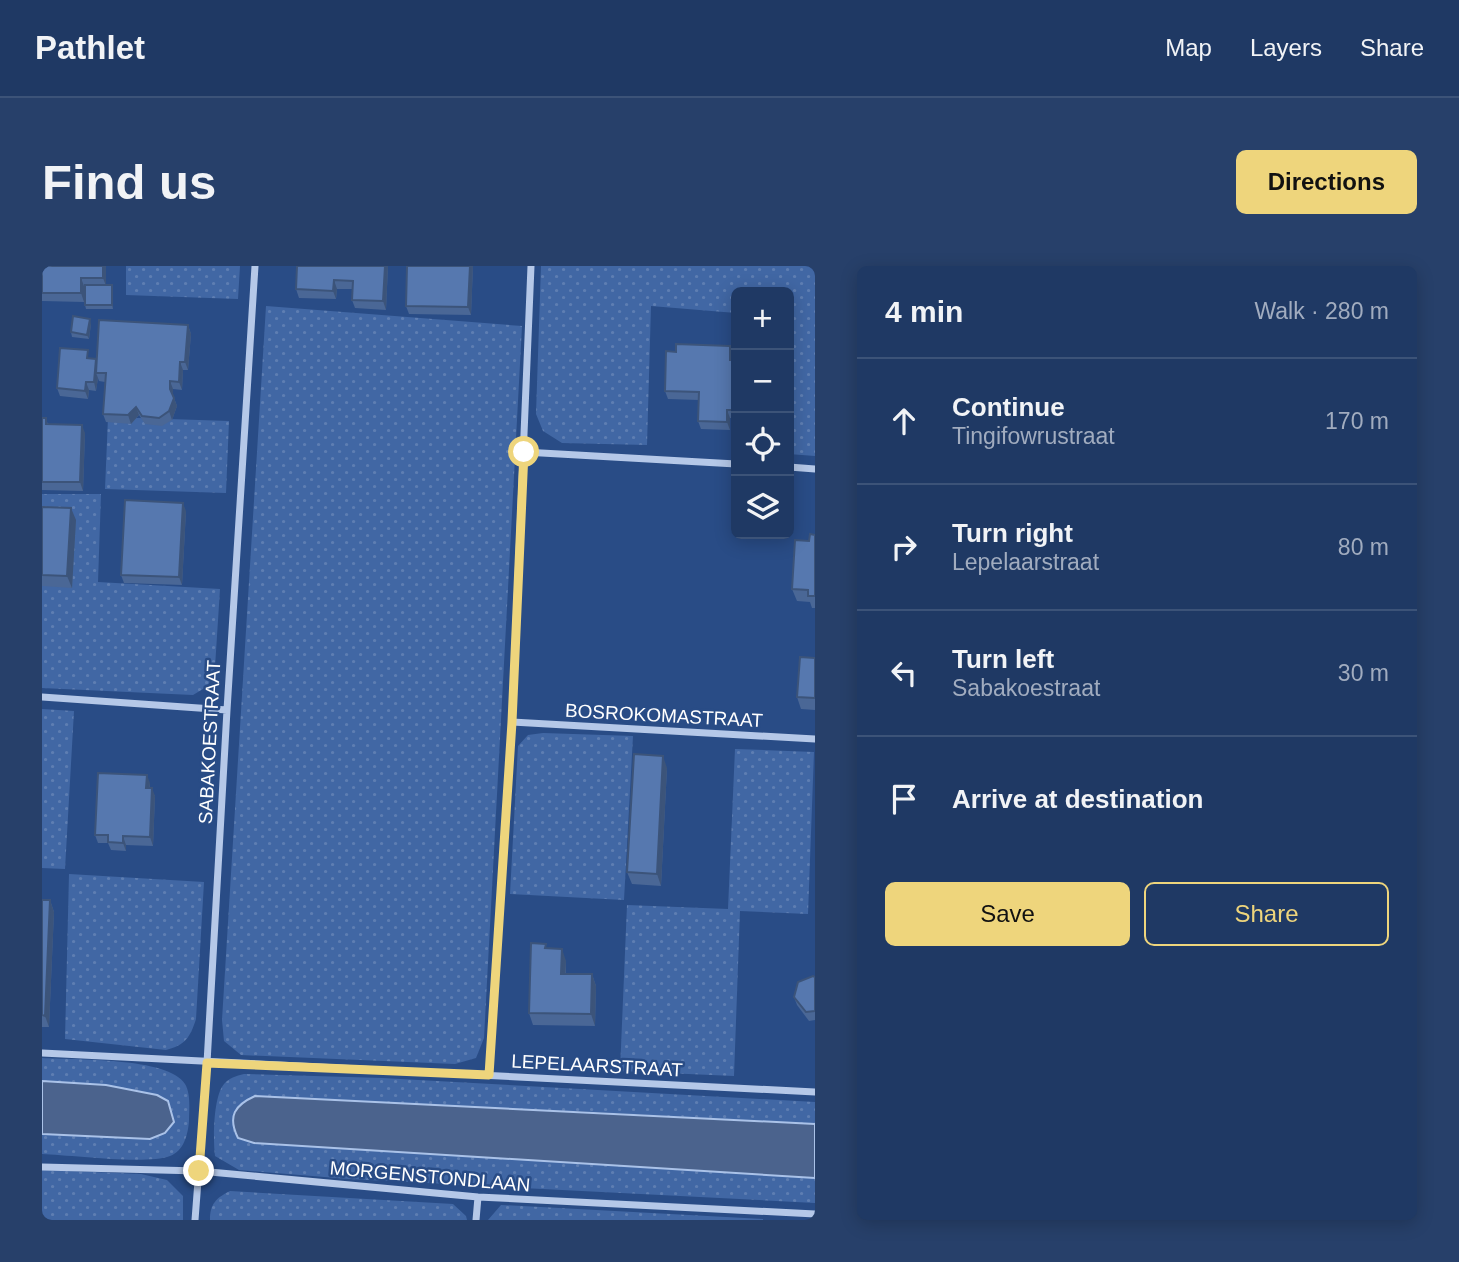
<!DOCTYPE html>
<html lang="en">
<head>
<meta charset="utf-8">
<style>
  :root { --surface:#1f3964; --page:#27406a; --text:#f1f3f6; --muted:#a1acbf; --line:#3c5378; --accent:#eed57c }
  body { margin:0; font-family:Helvetica,sans-serif; background:var(--page); color:var(--text) }
  .controls { position:absolute; right:21px; top:21px; display:grid; overflow:hidden; border-radius:10px; box-shadow:0 4px 18px #0003 }
  .controls button { width:63px; height:63px; display:grid; place-items:center; padding:0; border:0; border-bottom:2px solid var(--line); background:var(--surface); color:var(--text); font:35px sans-serif }
  .stop { position:absolute; width:21px; height:21px; margin:-16px; border:5px solid #eed57c; border-radius:50%; background:#fff }
  .stop.end { background:#eed57c; border-color:#fff; box-shadow:0 2px 7px #0008 }
  .list { margin:0; padding:0; list-style:none }
  h2 { display:flex; justify-content:space-between; align-items:center; height:91px; margin:0; padding:0 28px; font-size:30px }
  h2 small { font-size:23px; font-weight:400; color:var(--muted) }
  .list li { display:grid; grid-template-columns:46px 1fr auto; gap:21px; align-items:center; box-sizing:border-box; height:126px; padding:0 28px; border-top:2px solid var(--line) }
  .list b { display:block; font-size:26px; white-space:nowrap }
  .list p { margin:0; font-size:23px; white-space:nowrap; color:var(--muted) }
  .list em { font-size:23px; font-style:normal; color:var(--muted) }
  .actions { display:flex; gap:14px; padding:21px 28px }
  .actions a { flex:1; padding:16px 0; border:2px solid var(--accent); border-radius:10px; text-align:center; font-size:24px; color:var(--accent) }
  .actions .main { background:var(--accent); color:#111 }
  .icon { flex:none; width:38px; height:38px; fill:none; stroke:currentColor; stroke-width:2; stroke-linecap:round; stroke-linejoin:round }
  .map { position:relative; flex:none; width:773px; height:954px; overflow:hidden; border-radius:10px }
  header { display:flex; align-items:center; gap:42px; box-sizing:border-box; height:98px; padding:0 35px; background:var(--surface); border-bottom:2px solid var(--line) }
  header strong { font-size:33px }
  nav { display:flex; gap:38px; margin-inline-start:auto; font-size:24px }
  .intro { display:flex; align-items:center; justify-content:space-between; box-sizing:border-box; height:168px; padding:0 42px }
  h1 { margin:0; font-size:49px }
  .button { padding:18px 32px; border-radius:10px; background:var(--accent); color:#111; font-size:24px; font-weight:700 }
  main { display:flex; gap:42px; padding:0 42px }
  aside { flex:1; background:var(--surface); border-radius:10px; box-shadow:0 4px 18px #0003 }
  .map>svg:first-child { display:block }
  .grass { fill:url(#grass-dots) }
  .water { fill:#4b638d; stroke:#aac2e8; stroke-width:2 }
  .lines { fill:none; stroke-linecap:round; stroke-linejoin:round }
  .street { stroke:#b5c8e8; stroke-width:7 }
  .wall { fill:#4a6796 }
  .shaded-wall { fill:#3c547a }
  .building { fill:#5678af; stroke:#3c547a; stroke-width:2 }
  .route { stroke:#eed57c; stroke-width:9 }
  .labels { text-anchor:middle; stroke-width:5; stroke-linejoin:round; paint-order:stroke }
  .street-label { font-size:19px; fill:#fff; stroke:#294c86 }
</style>
</head>
<body>
<header>
<strong>Pathlet</strong>
<nav><a>Map</a><a>Layers</a><a>Share</a></nav>
</header>
<div class="intro"><h1>Find us</h1><a class="button">Directions</a></div>
<main>
<div class="map">
<svg width="773" height="954" viewBox="0 0 773 954">
  <defs>
    <pattern id="grass-dots" width="8" height="8" patternUnits="userSpaceOnUse" patternTransform="scale(1.75)"><rect width="8" height="8" fill="#4167a4"/><path d="M2 2h.1M6 6h.1" fill="none" stroke="#5e7eb2" stroke-width="1.8" stroke-linecap="round"/></pattern>
  </defs>
  <rect width="100%" height="100%" fill="#294c86"/>
  <!-- grass -->
  <path class="grass" d="M 84,0 L 198,0 L 196,33 L 84,29 Z
    M 499,0 L 773,0 L 773,190 L 747,188 L 747,26 L 694,26 L 694,47 L 609,40 L 605,179 L 520,177 L 501,165 L 494,148 Z
    M 224,40 L 480,60 L 442,772 L 434,792 L 413,798 L 199,789 L 182,775 L 180,754 Z
    M 66,151 L 187,155 L 184,227 L 63,223 Z
    M 0,228 L 59,228 L 56,316 L 178,323 L 173,401 L 166,420 L 151,429 L 0,422 Z
    M 0,443 L 32,445 L 23,603 L 0,602 Z
    M 501,467 L 591,470 L 582,634 L 468,628 L 476,480 L 486,469 Z
    M 693,483 L 772,486 L 766,648 L 698,645 L 692,810 L 578,805 L 585,639 L 686,643 Z
    M 27,608 L 162,616 L 154,753 C 148,772 143,779 124,784 L 23,773 Z
    M 0,792 C 31,794 127,791 143,818 C 149,828 147,843 147,855 C 146,868 142,885 128,890 C 104,899 29,889 0,888 L 0,868 L 108,873 L 115,829 L 64,819 L 0,815 Z
    M 202,808 L 340,812 L 773,836 L 773,858 L 534,845 L 196,872 L 212,877 L 773,912 L 773,937 L 307,913 L 197,904 L 173,890 C 171,874 171,831 182,818 C 187,812 194,810 202,808 Z
    M 0,904 L 99,908 L 125,914 L 141,930 L 141,954 L 0,954 Z
    M 188,925 L 411,938 L 424,950 L 425,954 L 168,954 C 168,938 174,932 188,925 Z
    M 459,939 L 721,953 L 721,954 L 446,954 Z"/>
  <!-- water -->
  <path class="water" d="M 0,815 L 64,819 L 115,829 L 126,835 L 132,856 L 123,867 L 108,873 L 0,868 Z
    M 213,830 L 773,858 L 773,912 L 212,877 L 196,872 C 185,850 193,839 213,830 Z"/>
  <g class="lines">
    <!-- street -->
    <path class="street" d="M 482,186 L 694,198
      M 747,201 L 773,203
      M 0,431 L 185,444
      M 470,456 L 773,473
      M 0,787 L 773,826
      M 447,809 L 470,456 L 489,0
      M 0,901 L 157,905 L 436,931 L 773,948
      M 153,954 L 165,797 L 185,444 L 213,0
      M 434,954 L 436,931"/>
  </g>
  <!-- wall -->
  <path class="wall" d="M 0,0 L 64,0 L 64,19 L 70,19 L 71,24 L 71,43 L 44,43 L 43,39 L 43,20 L 42,36 L 0,35 Z
    M 255,0 L 346,0 L 344,44 L 313,42 L 310,34 L 310,23 L 295,23 L 294,33 L 257,32 L 254,23 Z
    M 431,0 L 429,49 L 367,48 L 364,40 Z
    M 49,58 L 47,73 L 30,71 L 29,66 Z
    M 146,59 L 149,68 L 146,104 L 141,104 L 140,124 L 131,123 L 131,129 L 135,140 L 130,154 L 120,160 L 103,158 L 97,149 L 89,158 L 64,156 L 61,148 L 63,116 L 57,115 L 56,112 L 54,125 L 47,124 L 46,133 L 18,130 L 15,122 L 54,93 L 55,96 Z
    M 688,80 L 691,88 L 691,94 L 694,94 L 694,152 L 688,152 L 688,164 L 659,163 L 656,155 L 657,134 L 626,133 L 623,125 L 634,86 Z
    M 0,152 L 7,158 L 43,167 L 41,225 L 0,224 Z
    M 0,241 L 34,254 L 30,322 L 0,320 Z
    M 144,245 L 140,319 L 82,317 L 79,309 Z
    M 773,269 L 773,342 L 770,342 L 768,336 L 755,335 L 750,323 L 767,275 Z
    M 773,392 L 773,444 L 759,443 L 755,431 Z
    M 625,502 L 619,620 L 590,618 L 585,606 Z
    M 108,517 L 108,522 L 113,530 L 111,580 L 84,579 L 84,585 L 69,584 L 66,577 L 56,577 L 53,569 Z
    M 0,634 L 8,634 L 12,646 L 7,761 L 0,761 Z
    M 505,682 L 524,695 L 524,708 L 550,708 L 554,720 L 553,760 L 491,759 L 487,747 Z
    M 773,711 L 773,754 L 767,755 L 755,739 L 752,731 Z"/>
  <!-- shaded-wall -->
  <path class="shaded-wall" d="M 61,0 L 64,0 L 64,20 L 61,12 Z
    M 343,0 L 346,0 L 344,44 L 341,35 Z
    M 428,0 L 431,0 L 429,49 L 426,41 Z
    M 39,12 L 42,20 L 42,36 L 39,27 Z
    M 292,14 L 295,23 L 294,33 L 291,25 Z
    M 70,19 L 71,24 L 71,43 L 70,39 Z
    M 48,53 L 49,58 L 47,73 L 45,69 Z
    M 146,59 L 149,68 L 146,104 L 143,96 Z
    M 688,80 L 691,88 L 691,102 L 688,94 Z
    M 54,93 L 57,101 L 54,107 L 56,112 L 54,125 L 52,116 Z
    M 138,96 L 141,104 L 140,124 L 137,116 Z
    M 694,100 L 694,149 L 692,144 Z
    M 128,115 L 131,123 L 131,131 L 128,123 Z
    M 44,116 L 47,124 L 46,133 L 43,125 Z
    M 132,132 L 135,140 L 130,154 L 127,145 Z
    M 94,141 L 97,149 L 89,158 L 86,149 Z
    M 685,144 L 688,152 L 688,164 L 685,156 Z
    M 40,159 L 43,167 L 41,225 L 38,216 Z
    M 141,237 L 144,245 L 140,319 L 137,311 Z
    M 29,242 L 34,254 L 30,322 L 25,310 Z
    M 621,490 L 625,502 L 619,620 L 615,608 Z
    M 105,509 L 108,517 L 107,530 L 104,522 Z
    M 110,522 L 113,530 L 111,580 L 108,571 Z
    M 81,570 L 84,579 L 84,585 L 81,577 Z
    M 8,634 L 12,646 L 7,761 L 3,750 Z
    M 520,683 L 524,695 L 523,720 L 519,708 Z
    M 550,708 L 554,720 L 553,760 L 549,748 Z"/>
  <!-- building -->
  <path class="building" d="M 0,0 L 61,0 L 61,12 L 39,12 L 39,27 L 0,27 Z
    M 255,0 L 343,0 L 341,35 L 310,34 L 311,15 L 292,14 L 291,25 L 254,23 Z
    M 365,0 L 428,0 L 426,41 L 364,40 Z
    M 43,19 L 70,19 L 70,39 L 43,39 Z
    M 31,50 L 48,53 L 45,69 L 29,66 Z
    M 57,54 L 146,59 L 143,96 L 138,96 L 137,116 L 128,115 L 128,123 L 132,132 L 127,145 L 117,152 L 100,150 L 94,141 L 86,149 L 61,148 L 64,107 L 54,107 Z
    M 634,78 L 688,80 L 688,94 L 694,94 L 692,144 L 685,144 L 685,156 L 656,155 L 657,126 L 623,125 L 624,85 L 634,86 Z
    M 18,82 L 46,84 L 45,92 L 54,93 L 52,116 L 44,116 L 43,125 L 15,122 Z
    M 0,152 L 4,152 L 4,158 L 40,159 L 38,216 L 0,216 Z
    M 83,234 L 141,237 L 137,311 L 79,309 Z
    M 0,241 L 29,242 L 25,310 L 0,309 Z
    M 768,268 L 773,269 L 773,330 L 766,330 L 766,324 L 750,323 L 753,274 L 767,275 Z
    M 758,391 L 773,392 L 773,432 L 755,431 Z
    M 592,488 L 621,490 L 615,608 L 585,606 Z
    M 56,507 L 105,509 L 104,522 L 110,522 L 108,571 L 81,570 L 81,577 L 66,576 L 66,569 L 53,569 Z
    M 0,634 L 8,634 L 3,750 L 0,749 Z
    M 489,677 L 504,678 L 503,682 L 520,683 L 519,708 L 550,708 L 549,748 L 487,747 Z
    M 771,710 L 773,711 L 773,745 L 764,746 L 752,731 L 756,716 Z"/>
  <g class="lines">
    <!-- route -->
    <path class="route" d="M 157,905 L 165,797 L 447,809 L 470,456 L 482,186"/>
  </g>
  <g class="labels">
    <!-- street labels -->
    <g class="street-label">
      <text transform="translate(622 449) rotate(3)" y="7">BOSROKOMASTRAAT</text>
      <text transform="translate(167 476) rotate(-87)" y="7">SABAKOESTRAAT</text>
      <text transform="translate(555 799) rotate(3)" y="7">LEPELAARSTRAAT</text>
      <text transform="translate(388 910) rotate(5)" y="7">MORGENSTONDLAAN</text>
    </g>
  </g>
</svg>
<div class="controls">
<button>+</button>
<button>−</button>
<button><svg class="icon" aria-label="locate" viewBox="0 0 24 24"><circle cx="12" cy="12" r="6"/><path d="M12 2v4M12 18v4M2 12h4M18 12h4"/></svg></button>
<button><svg class="icon" aria-label="layers" viewBox="0 0 24 24"><path d="M12 4l9 5-9 5-9-5zM3 14l9 5 9-5"/></svg></button>
</div>
<div class="stop" style="left:482px;top:186px"></div>
<div class="stop end" style="left:157px;top:905px"></div>
</div>
<aside>
<h2>4 min<small>Walk · 280 m</small></h2>
<ul class="list">
<li><svg class="icon" aria-label="ahead" viewBox="0 0 24 24"><path d="M12 20V5M6 11l6-6 6 6"/></svg><div><b>Continue</b><p>Tingifowrustraat</p></div><em>170 m</em></li>
<li><svg class="icon" aria-label="right" viewBox="0 0 24 24"><path d="M7 20v-9h11M14 6l5 5-5 5"/></svg><div><b>Turn right</b><p>Lepelaarstraat</p></div><em>80 m</em></li>
<li><svg class="icon" aria-label="left" viewBox="0 0 24 24"><path d="M17 20v-9H6M10 6l-5 5 5 5"/></svg><div><b>Turn left</b><p>Sabakoestraat</p></div><em>30 m</em></li>
<li><svg class="icon" aria-label="arrive" viewBox="0 0 24 24"><path d="M6 21V4h12l-3 4 3 4H6"/></svg><div><b>Arrive at destination</b></div></li>
</ul>
<div class="actions"><a class="main">Save</a><a>Share</a></div>
</aside>
</main>
</body>
</html>
